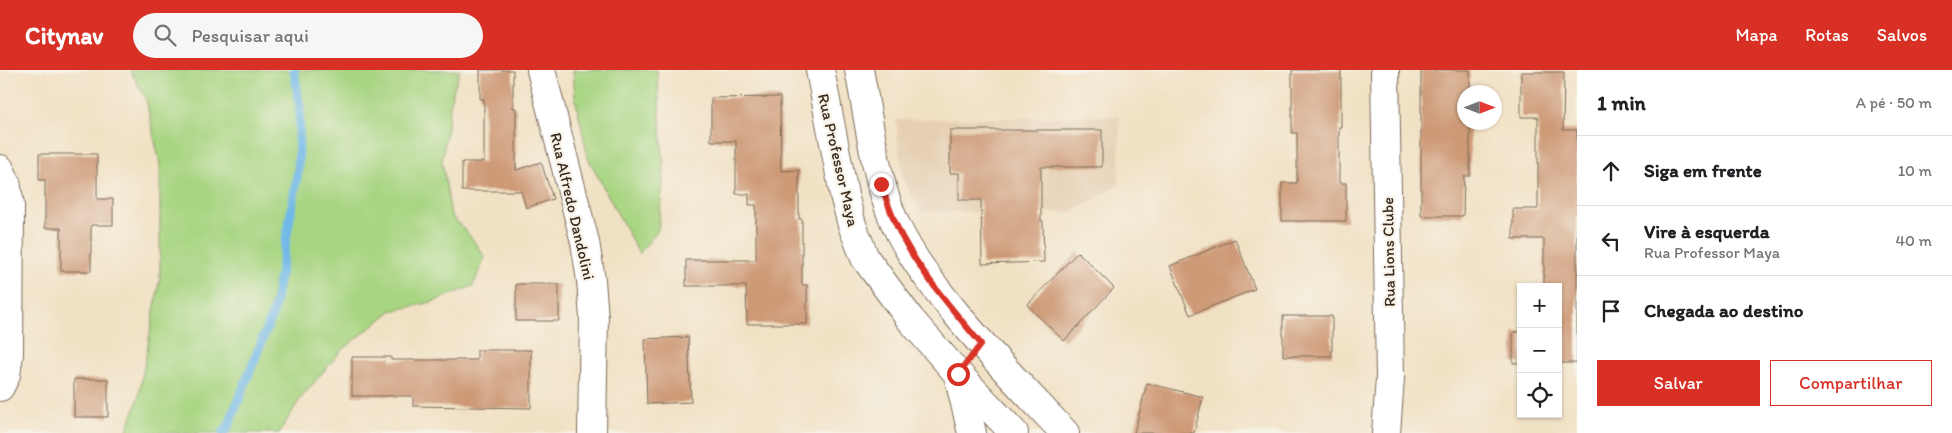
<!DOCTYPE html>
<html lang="pt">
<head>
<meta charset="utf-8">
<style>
  :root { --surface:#fff; --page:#f6f6f6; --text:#202124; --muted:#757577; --line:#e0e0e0; --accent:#d93025 }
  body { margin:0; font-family:Itim,sans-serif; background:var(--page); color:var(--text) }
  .controls { position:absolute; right:15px; bottom:15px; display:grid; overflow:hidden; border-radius:0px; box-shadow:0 1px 4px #0004 }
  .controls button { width:45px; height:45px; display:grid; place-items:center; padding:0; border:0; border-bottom:1px solid var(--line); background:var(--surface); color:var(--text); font:25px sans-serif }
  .compass { position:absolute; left:1457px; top:15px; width:45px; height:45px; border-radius:50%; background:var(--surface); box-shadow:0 1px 4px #0004; rotate:90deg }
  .stop { position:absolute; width:15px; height:15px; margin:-11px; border:4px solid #d93025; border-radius:50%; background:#fff }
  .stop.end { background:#d93025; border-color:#fff; box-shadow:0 1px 5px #0008 }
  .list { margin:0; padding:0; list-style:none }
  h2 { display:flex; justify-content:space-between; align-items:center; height:65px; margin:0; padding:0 20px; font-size:21px }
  h2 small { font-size:16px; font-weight:400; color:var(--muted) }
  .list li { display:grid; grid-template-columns:32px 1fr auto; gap:15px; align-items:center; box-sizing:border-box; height:70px; padding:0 20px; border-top:1px solid var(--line) }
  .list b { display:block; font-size:19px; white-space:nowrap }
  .list p { margin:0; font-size:16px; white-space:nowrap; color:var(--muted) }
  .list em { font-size:16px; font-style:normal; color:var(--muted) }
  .actions { display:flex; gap:10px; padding:15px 20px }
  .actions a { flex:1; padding:11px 0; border:1px solid var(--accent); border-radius:0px; text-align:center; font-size:18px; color:var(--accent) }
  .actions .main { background:var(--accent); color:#fff }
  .icon { flex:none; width:28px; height:28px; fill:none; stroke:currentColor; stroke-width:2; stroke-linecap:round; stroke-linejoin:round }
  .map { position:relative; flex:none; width:1577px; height:363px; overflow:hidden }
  header { display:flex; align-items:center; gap:30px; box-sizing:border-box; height:70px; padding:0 25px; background:var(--accent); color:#fff }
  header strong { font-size:24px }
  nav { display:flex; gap:28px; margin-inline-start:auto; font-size:18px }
  .search { width:350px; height:45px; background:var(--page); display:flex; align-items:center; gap:12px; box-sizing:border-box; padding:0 18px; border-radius:28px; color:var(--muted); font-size:19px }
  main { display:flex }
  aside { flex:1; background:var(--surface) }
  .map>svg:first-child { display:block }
  .built { fill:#e6d0b4 }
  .green { fill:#a8d582; stroke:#728050 }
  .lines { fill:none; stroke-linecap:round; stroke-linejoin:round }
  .stream { stroke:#6fb8e7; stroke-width:9 }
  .building { fill:#cd9976 }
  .minor-casing { stroke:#7b6a58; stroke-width:30 }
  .major-casing { stroke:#7b6a58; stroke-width:30 }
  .minor { stroke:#fff; stroke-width:28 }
  .major { stroke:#fff; stroke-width:28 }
  .route { stroke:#d93025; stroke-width:6 }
  .labels { text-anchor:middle; stroke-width:4.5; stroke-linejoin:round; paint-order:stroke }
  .street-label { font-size:16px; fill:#3b2a1e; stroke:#f7f3e8 }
</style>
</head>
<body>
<header>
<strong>Citynav</strong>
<div class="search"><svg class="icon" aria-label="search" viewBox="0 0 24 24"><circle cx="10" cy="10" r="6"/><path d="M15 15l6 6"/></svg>Pesquisar aqui</div>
<nav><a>Mapa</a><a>Rotas</a><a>Salvos</a></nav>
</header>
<main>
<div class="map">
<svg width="1577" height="363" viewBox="0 0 1577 363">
  <rect width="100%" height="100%" fill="#f7f3e8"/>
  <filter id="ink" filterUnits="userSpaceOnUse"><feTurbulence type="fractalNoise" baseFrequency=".02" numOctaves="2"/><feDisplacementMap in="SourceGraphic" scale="10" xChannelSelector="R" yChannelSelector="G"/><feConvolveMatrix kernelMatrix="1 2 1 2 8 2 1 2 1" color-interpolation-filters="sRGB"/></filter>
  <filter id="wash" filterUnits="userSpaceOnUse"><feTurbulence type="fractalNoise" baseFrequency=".0096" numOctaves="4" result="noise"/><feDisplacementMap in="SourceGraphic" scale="20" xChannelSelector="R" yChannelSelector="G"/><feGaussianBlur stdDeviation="1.12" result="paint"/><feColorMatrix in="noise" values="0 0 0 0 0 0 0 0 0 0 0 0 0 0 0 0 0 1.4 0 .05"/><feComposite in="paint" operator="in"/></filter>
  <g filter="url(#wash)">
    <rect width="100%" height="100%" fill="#f1e1c4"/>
    <!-- built -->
    <path class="built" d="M 1120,46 L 1119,114 L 1073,142 L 921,142 L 902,107 L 896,50 Z"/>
    <!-- green -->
    <path class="green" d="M 130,0 L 460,0 L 452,24 L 442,90 L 451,145 L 471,167 L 485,187 L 473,216 L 432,232 L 391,241 L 341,281 L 300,329 L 279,363 L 126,363 L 138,330 L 160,208 L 160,95 L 146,29 Z
      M 573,0 L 657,0 L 664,103 L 658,160 L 639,184 L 588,88 L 575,27 Z"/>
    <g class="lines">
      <!-- stream -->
      <path class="stream" d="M 223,363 L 228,357 L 274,240 L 298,101 L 300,38 L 294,0"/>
    </g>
    <g id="blocks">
      <!-- building -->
      <path class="building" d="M 480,0 L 513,0 L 513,38 L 516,38 L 516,100 L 541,92 L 553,129 L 526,138 L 521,121 L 462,121 L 462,92 L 484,92 L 484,29 L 480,29 Z
        M 1292,0 L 1341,0 L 1341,57 L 1339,57 L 1339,113 L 1346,113 L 1346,151 L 1282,151 L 1282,113 L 1297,113 L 1297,63 L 1292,63 Z
        M 1421,0 L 1470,0 L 1470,22 L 1464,22 L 1464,52 L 1470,52 L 1470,106 L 1464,106 L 1463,146 L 1421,146 Z
        M 1521,2 L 1564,2 L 1563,60 L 1577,60 L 1577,293 L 1558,293 L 1558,217 L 1544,217 L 1544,169 L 1513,169 L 1513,139 L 1538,139 L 1538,47 L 1521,47 Z
        M 780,27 L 781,101 L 799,100 L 799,149 L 802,149 L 802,215 L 807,215 L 807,254 L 747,254 L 746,216 L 686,216 L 686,190 L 756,190 L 756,135 L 749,135 L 749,124 L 736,124 L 736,71 L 711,71 L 711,28 Z
        M 950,60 L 1102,60 L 1102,97 L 1041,97 L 1041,151 L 1043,151 L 1044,192 L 982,194 L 981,130 L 959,130 L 959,103 L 950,103 Z
        M 39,84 L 97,84 L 97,129 L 113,129 L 113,155 L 91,155 L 91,201 L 61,201 L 61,158 L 45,158 L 45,110 L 39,110 Z
        M 1235,169 L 1255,219 L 1190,245 L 1170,196 Z
        M 1078,182 L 1114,218 L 1064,271 L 1027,235 Z
        M 516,214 L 559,214 L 559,251 L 516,251 Z
        M 1283,246 L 1332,246 L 1332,286 L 1283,286 Z
        M 1513,262 L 1521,262 L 1521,293 L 1513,293 Z
        M 688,267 L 691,332 L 647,334 L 645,269 Z
        M 477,280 L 531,280 L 531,338 L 413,336 L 413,326 L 352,326 L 352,287 L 391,287 L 391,290 L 477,290 Z
        M 74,309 L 108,309 L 108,347 L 74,347 Z
        M 1147,313 L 1203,327 L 1194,363 L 1134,363 Z"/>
    </g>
  </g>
  <g filter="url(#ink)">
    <use href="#blocks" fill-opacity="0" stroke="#7b6a58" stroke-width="1"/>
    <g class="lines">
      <defs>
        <path id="minor" d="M 541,0 L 585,172 L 591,210 L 594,248 L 592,363
          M 1385,0 L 1390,308 L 1386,363
          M 0,99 L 6,112 L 10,135 L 9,284 L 6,305 L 0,317
          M 958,304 L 972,363"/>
        <path id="major" d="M 820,0 L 844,125 L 852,155 L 865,188 L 910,249 L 958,304 L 1014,363
          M 859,0 C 868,44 874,99 890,141 C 904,178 928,209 953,240 C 988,283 1027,323 1065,363"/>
      </defs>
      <!-- minor casing -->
      <use href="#minor" class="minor-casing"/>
      <!-- major casing -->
      <use href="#major" class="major-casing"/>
      <!-- minor -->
      <use href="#minor" class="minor"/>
      <!-- major -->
      <use href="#major" class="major"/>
    </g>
  </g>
  <g class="lines" filter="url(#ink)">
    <!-- route -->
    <path class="route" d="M 881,114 C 887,132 893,150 902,167 C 923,206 953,240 981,274 L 958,304"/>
  </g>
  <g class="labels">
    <!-- street labels -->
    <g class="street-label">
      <text transform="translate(839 90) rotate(77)" y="6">Rua Professor Maya</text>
      <text transform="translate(573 136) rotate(77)" y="6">Rua Alfredo Dandolini</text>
      <text transform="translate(1388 182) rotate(-91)" y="6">Rua Lions Clube</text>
    </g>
  </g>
</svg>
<div class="controls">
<button>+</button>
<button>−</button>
<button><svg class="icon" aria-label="locate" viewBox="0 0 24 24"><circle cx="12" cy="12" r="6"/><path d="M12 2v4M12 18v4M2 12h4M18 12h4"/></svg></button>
</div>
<svg class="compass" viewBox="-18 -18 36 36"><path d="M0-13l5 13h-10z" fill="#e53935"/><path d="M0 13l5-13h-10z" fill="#757577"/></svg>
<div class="stop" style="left:958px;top:304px"></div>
<div class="stop end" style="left:881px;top:114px"></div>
</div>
<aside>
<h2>1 min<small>A pé · 50 m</small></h2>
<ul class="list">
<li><svg class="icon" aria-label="ahead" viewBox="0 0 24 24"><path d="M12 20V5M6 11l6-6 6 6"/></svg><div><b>Siga em frente</b></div><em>10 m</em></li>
<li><svg class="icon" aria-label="left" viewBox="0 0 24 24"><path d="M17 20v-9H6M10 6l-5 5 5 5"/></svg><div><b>Vire à esquerda</b><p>Rua Professor Maya</p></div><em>40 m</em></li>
<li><svg class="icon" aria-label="arrive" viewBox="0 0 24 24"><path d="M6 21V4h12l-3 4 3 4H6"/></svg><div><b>Chegada ao destino</b></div></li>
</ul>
<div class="actions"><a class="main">Salvar</a><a>Compartilhar</a></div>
</aside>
</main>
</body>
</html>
